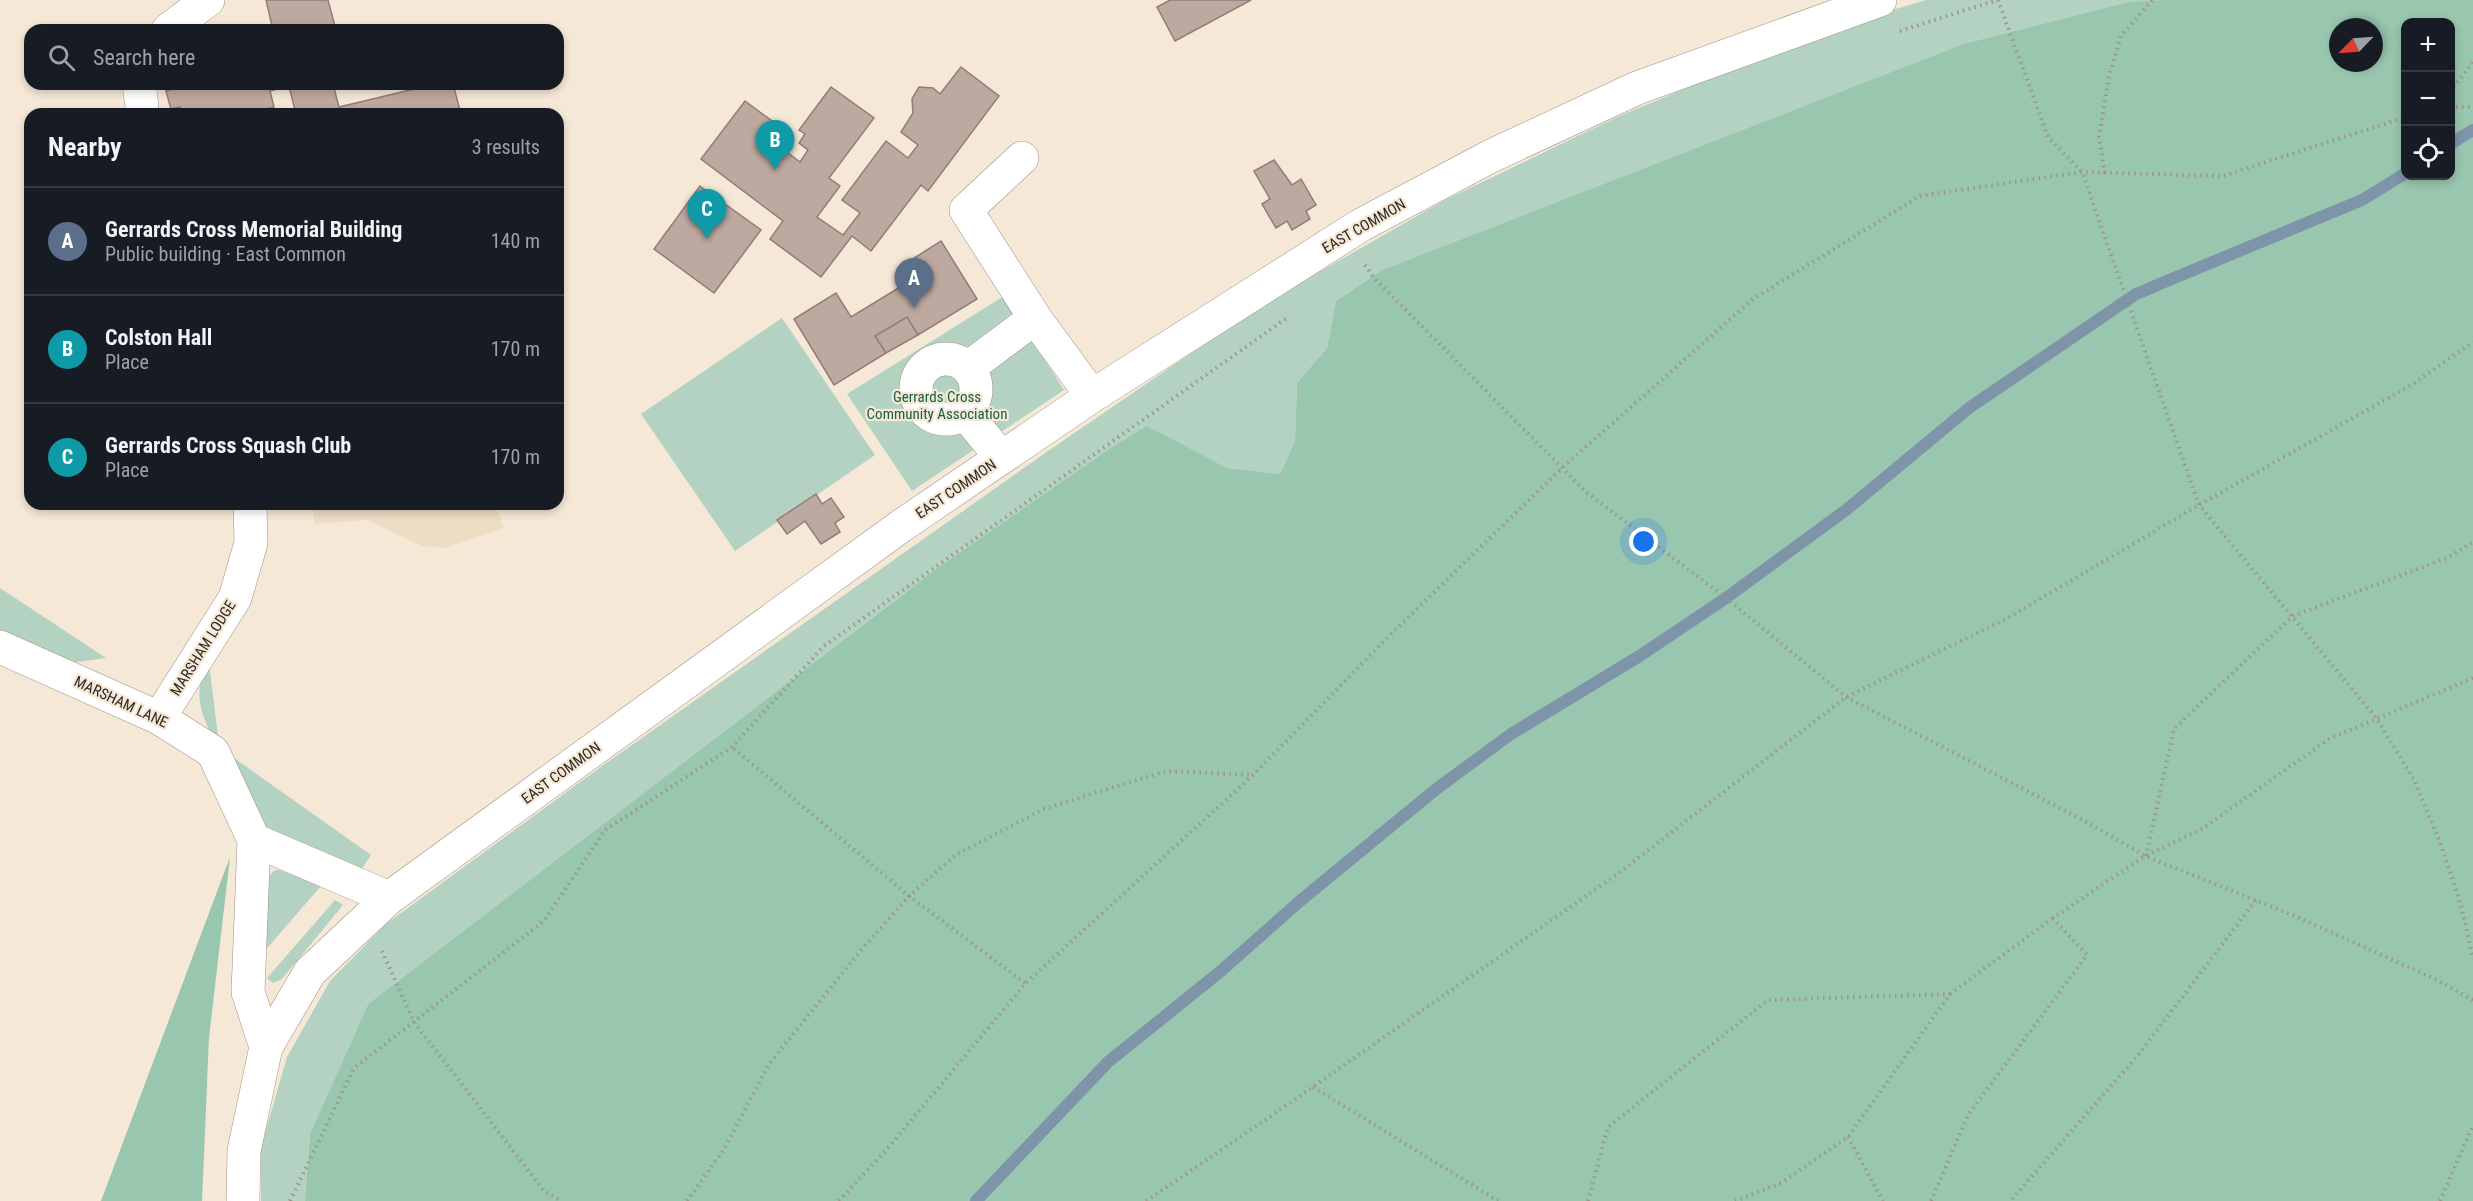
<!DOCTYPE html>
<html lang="en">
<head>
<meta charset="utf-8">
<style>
  :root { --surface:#171b24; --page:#242831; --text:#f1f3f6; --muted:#9ea1a6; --line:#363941; --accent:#d93025 }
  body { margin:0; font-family:"Roboto Condensed",sans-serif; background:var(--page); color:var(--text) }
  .controls { position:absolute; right:18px; top:18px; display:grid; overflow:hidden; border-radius:12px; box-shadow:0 3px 9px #0003 }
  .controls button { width:54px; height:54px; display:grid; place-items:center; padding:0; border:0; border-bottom:2px solid var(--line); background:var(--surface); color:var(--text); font:30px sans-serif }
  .compass { position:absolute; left:2329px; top:18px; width:54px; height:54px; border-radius:50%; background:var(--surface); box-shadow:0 3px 9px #0003; rotate:245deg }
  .you { position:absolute; left:1644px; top:542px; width:21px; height:21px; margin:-15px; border:4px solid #fff; border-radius:50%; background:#1a73e8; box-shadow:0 0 0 9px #1a73e833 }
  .badge { display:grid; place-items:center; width:39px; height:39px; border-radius:50%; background:var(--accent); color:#fff; font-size:20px; font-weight:700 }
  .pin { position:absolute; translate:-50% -50px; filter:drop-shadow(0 2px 3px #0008) }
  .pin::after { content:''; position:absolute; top:32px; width:21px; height:18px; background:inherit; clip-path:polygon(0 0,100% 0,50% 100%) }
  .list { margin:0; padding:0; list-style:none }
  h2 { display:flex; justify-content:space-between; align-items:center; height:78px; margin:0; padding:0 24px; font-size:26px }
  h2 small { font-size:20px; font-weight:400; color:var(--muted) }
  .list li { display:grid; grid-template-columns:39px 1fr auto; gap:18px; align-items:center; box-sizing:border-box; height:108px; padding:0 24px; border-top:2px solid var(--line) }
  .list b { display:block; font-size:22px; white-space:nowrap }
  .list p { margin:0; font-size:20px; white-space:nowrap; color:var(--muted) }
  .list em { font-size:20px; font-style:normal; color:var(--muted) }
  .icon { flex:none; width:33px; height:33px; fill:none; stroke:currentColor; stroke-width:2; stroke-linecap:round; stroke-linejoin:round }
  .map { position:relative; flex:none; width:2473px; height:1201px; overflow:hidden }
  .search { position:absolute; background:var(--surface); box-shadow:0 3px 9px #0003; left:24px; top:24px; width:540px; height:66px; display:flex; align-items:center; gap:15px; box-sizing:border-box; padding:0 21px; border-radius:18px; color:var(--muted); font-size:22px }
  .panel { position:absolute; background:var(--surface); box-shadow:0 3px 9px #0003; left:24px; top:108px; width:540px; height:402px; border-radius:18px }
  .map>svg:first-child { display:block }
  .built { fill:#eeddc5 }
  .green { fill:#b3d2c1 }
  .forest { fill:#99c6af; fill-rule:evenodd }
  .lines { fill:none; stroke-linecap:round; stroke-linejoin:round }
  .stream { stroke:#7e94a8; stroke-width:12 }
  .building { fill:#bea9a1; stroke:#917d76; stroke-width:1.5 }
  .minor-casing { stroke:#9e9282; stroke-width:34 }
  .path { stroke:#9e9589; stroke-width:4; stroke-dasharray:1.5 4.5; stroke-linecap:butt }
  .minor { stroke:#fff; stroke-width:33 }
  .labels { text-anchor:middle; stroke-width:4.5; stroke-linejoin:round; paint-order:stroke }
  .street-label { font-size:15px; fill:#2d2822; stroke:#f5e8d7 }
  .park-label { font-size:15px; fill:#156244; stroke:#f5e8d7 }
</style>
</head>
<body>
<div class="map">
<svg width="2473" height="1201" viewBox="0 0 2473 1201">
  <rect width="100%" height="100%" fill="#f5e8d7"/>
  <!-- built -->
  <path class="built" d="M 313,504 L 495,504 L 504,528 L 444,548 L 422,546 L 367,520 L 314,524 Z"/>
  <!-- green -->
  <path class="green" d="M 1926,0 L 2159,0 L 2128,2 L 1963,44 L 1382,270 L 1336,301 L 1327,348 L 1297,383 L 1295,441 L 1280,474 L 1227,468 L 1147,427 L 1109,449 L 939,567 L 368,1004 L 310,1134 L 305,1201 L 261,1201 L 261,1147 L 287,1057 L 330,981 L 386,924 L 598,769 L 1048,451 L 1263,304 L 1445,200 L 1617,117 L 1825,30 Z
    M 1004,296 L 1064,390 L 912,491 L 847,394 Z
    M 782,318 L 875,455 L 735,551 L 641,414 Z
    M 0,588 L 106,658 L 63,664 L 0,636 Z
    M 209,663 L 218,736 L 211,734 C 199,708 193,690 209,663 Z
    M 234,758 L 371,855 L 359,873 L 293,853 L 256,819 L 236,770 Z
    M 275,870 L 279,870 L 321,886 L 262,954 L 268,877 Z
    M 335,900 L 343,905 L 282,979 L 273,983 L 267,978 Z"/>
  <!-- forest -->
  <path class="forest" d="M 2159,0 L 2473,0 L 2473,1201 L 305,1201 L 310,1134 L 368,1004 L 939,567 L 1109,449 L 1147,426 L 1227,468 L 1280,474 L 1295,441 L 1297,383 L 1327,348 L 1336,301 L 1382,270 L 1963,44 L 2128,2 ZM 2406,22 L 2450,22 L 2450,176 L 2406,176 ZM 2338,27 L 2374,27 L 2374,63 L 2338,63 Z
    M 230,857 L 209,1038 L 202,1201 L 101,1201 Z"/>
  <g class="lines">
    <!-- stream -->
    <path class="stream" d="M 2450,144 L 2473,130
      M 2150,288 L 2362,200 L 2406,173
      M 976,1201 L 1108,1062 L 1221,971 L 1300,901 L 1435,790 L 1511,734 L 1638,657 L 1726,598 L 1846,510 L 1969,408 L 2136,294 L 2156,286"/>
  </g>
  <!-- building -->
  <path class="building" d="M 266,0 L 328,0 L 336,30 L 273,30 Z
    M 1170,0 L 1251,0 L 1175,41 L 1157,7 Z
    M 961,67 L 999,96 L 928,191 L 921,185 L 871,251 L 852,236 L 821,277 L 770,239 L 783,221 L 701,159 L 745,101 L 772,121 L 763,134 L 800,162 L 808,150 L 799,143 L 805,134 L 799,130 L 831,87 L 874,118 L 829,178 L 840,186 L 817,217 L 843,235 L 860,213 L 842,200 L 886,141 L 908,158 L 918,145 L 901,132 L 913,113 L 912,99 L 919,87 L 933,88 L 940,94 Z
    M 172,84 L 333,84 L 339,107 L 435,84 L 453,84 L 461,114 L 296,114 L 289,86 L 270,91 L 274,107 L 246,114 L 181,114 L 180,107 L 171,109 L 166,91 L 173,89 Z
    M 1274,160 L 1292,185 L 1301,179 L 1316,205 L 1306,211 L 1310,219 L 1292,230 L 1287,221 L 1276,228 L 1262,204 L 1270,199 L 1254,171 Z
    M 700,186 L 761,230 L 714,293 L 654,249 Z
    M 941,241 L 977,299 L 918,335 L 907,317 L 875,336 L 886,353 L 834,385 L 794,319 L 836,293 L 851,317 L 920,275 L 911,260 Z
    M 907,317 L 918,335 L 886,353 L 875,336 Z
    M 816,494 L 822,504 L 831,498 L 844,517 L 835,523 L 840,532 L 821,544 L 805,521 L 787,534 L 777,520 Z"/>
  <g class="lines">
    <defs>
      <path id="minor" d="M 168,30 L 208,0
        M 139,84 L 142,106
        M 1022,158 L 966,210 L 1035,318
        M916 389a30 30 0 1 1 60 0a30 30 0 1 1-60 0Z
        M 968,368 L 1035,318 L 1092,396
        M 965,413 L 1001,457
        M 0,647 L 159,718 L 213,752 L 254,840 L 389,898
        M 159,718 L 235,598 L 251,543 L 250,504
        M 254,840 L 248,992 L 266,1047
        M 243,1201 L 244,1151 L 266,1047 L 310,972 L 389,898 L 901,526 L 1092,396 L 1361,225 L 1491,156 L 1637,88 L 1880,0"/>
    </defs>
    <!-- minor casing -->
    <use href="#minor" class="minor-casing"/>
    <!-- path -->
    <path class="path" d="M 1998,0 L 2048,137 L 2082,172 L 2199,505 L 2377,719 L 2413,778 L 2440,842 L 2461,905 L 2473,959
      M 1900,31 L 1997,0
      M 2450,92 L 2473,62
      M 2450,107 L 2473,107
      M 2105,173 L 2099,137 L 2109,76 L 2121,36 L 2152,0
      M 1365,265 L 1375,279 L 1586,492 L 1726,598 L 1846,697 L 2083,820 L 2145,856 L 2295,916 L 2435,979 L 2473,1000
      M 2146,856 L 2174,729 L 2225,680 L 2293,616 L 2447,558 L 2473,542
      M 382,951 L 414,1022 L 544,1191 L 562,1201
      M 1025,983 L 909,896 L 957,854 L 1044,809 L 1166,771 L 1252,775
      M 1950,994 L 2053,918
      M 1313,1087 L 1498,1201
      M 1848,1137 L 1883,1201
      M 2012,1199 L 2139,1054 L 2256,900
      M 290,1201 L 354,1068 L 544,921 L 605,830 L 732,747 L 824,646 L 1288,317
      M 687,1201 L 724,1149 L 769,1064 L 862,949 L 909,896 L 732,747
      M 839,1201 L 888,1148 L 1025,984 L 1253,775 L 1390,635 L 1562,468 L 1753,299 L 1920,196 L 2082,172 L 2223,176 L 2406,117
      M 1146,1201 L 1271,1116 L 1619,873 L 1846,697 L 2006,619 L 2199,505 L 2413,384 L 2473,342
      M 1588,1201 L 1608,1127 L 1768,1000 L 1950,994 L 1848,1137 L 1781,1183 L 1735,1201
      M 1931,1201 L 1968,1115 L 2087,955 L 2053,918 L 2145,856 L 2202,829 L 2329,739 L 2473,678
      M 2440,1201 L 2473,1125"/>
    <!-- minor -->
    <use href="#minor" class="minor"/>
  </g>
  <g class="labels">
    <!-- street labels -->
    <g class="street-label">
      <text transform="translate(1364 226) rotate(-30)" y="5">EAST COMMON</text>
      <text transform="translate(956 489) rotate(-34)" y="5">EAST COMMON</text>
      <text transform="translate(203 648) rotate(-58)" y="5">MARSHAM LODGE</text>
      <text transform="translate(121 702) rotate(25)" y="5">MARSHAM LANE</text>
      <text transform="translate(561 773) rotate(-36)" y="5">EAST COMMON</text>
    </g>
    <!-- park labels -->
    <g class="park-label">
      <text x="937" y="402">Gerrards Cross<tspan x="937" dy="17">Community Association</tspan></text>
    </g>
  </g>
</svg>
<div class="controls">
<button>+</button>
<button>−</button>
<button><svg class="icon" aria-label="locate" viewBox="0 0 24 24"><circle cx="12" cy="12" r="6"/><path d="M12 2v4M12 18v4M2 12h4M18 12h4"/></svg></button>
</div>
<svg class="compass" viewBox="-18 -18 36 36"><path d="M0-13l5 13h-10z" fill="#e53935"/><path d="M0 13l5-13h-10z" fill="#9ea1a6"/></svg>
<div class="you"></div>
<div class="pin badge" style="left:914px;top:308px;background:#5c6f8a">A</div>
<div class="pin badge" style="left:775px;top:170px;background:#0f9aa8">B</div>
<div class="pin badge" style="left:707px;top:239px;background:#0f9aa8">C</div>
<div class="search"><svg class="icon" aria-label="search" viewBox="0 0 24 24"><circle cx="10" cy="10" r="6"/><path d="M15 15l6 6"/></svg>Search here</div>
<section class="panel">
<h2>Nearby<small>3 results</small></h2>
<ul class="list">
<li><span class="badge" style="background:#5c6f8a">A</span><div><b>Gerrards Cross Memorial Building</b><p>Public building · East Common</p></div><em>140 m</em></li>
<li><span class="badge" style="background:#0f9aa8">B</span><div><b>Colston Hall</b><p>Place</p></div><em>170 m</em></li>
<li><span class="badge" style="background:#0f9aa8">C</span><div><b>Gerrards Cross Squash Club</b><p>Place</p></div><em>170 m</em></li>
</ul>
</section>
</div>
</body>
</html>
